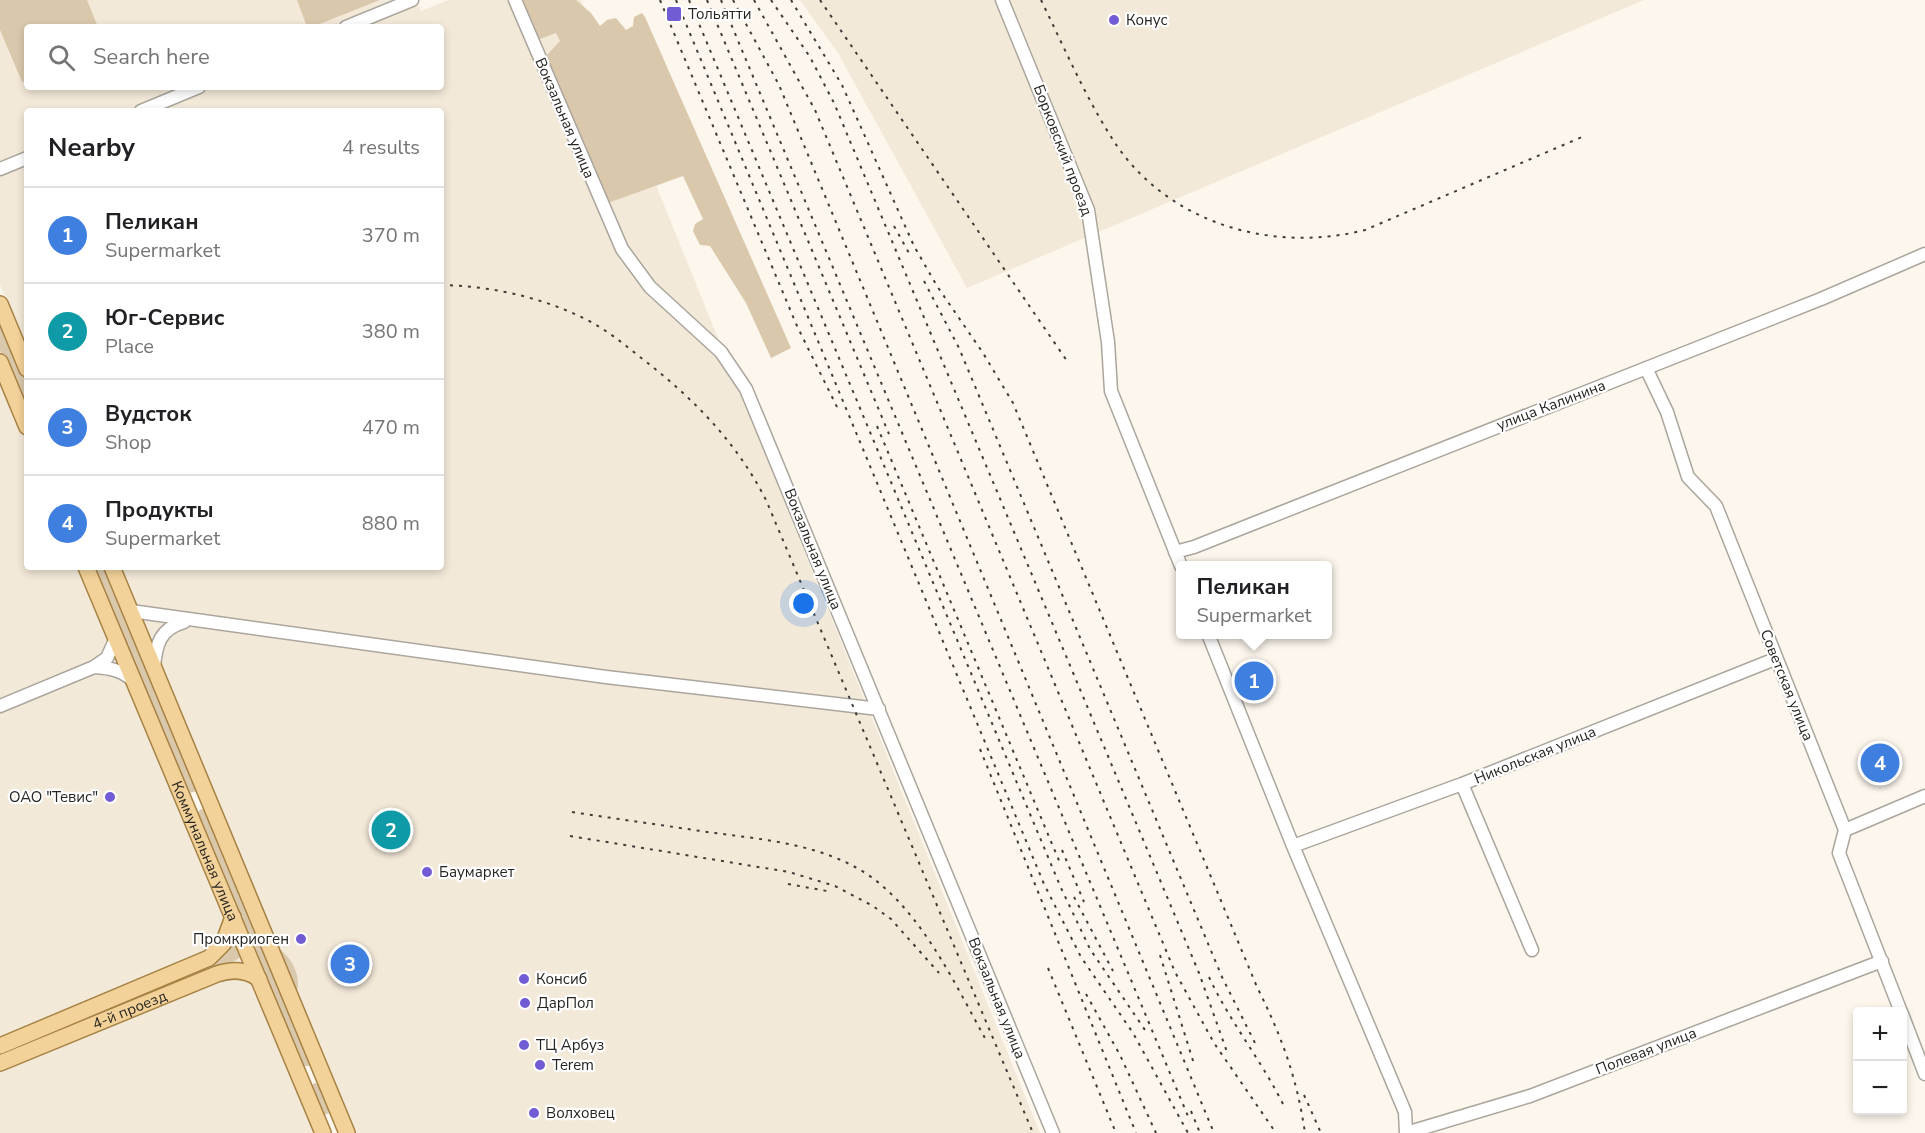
<!DOCTYPE html>
<html lang="en">
<head>
<meta charset="utf-8">
<style>
  :root { --surface:#fff; --page:#f2f2f2; --text:#202124; --muted:#757577; --line:#e0e0e0; --accent:#0f766e }
  body { margin:0; font-family:"Nunito Sans",sans-serif; background:var(--page); color:var(--text) }
  .controls { position:absolute; right:18px; bottom:18px; display:grid; overflow:hidden; border-radius:6px; box-shadow:0 3px 9px #0003 }
  .controls button { width:54px; height:54px; display:grid; place-items:center; padding:0; border:0; border-bottom:2px solid var(--line); background:var(--surface); color:var(--text); font:30px sans-serif }
  .you { position:absolute; left:804px; top:604px; width:21px; height:21px; margin:-15px; border:4px solid #fff; border-radius:50%; background:#1a73e8; box-shadow:0 0 0 9px #1a73e833 }
  .badge { display:grid; place-items:center; width:39px; height:39px; border-radius:50%; background:var(--accent); color:#fff; font-size:20px; font-weight:700 }
  .pin { position:absolute; translate:-50% -50%; border:3px solid #fff; box-shadow:0 2px 6px #0006 }
  .popup { position:absolute; left:1176px; top:561px; width:156px; height:78px; box-sizing:border-box; display:grid; place-content:center; border-radius:6px; background:var(--surface); filter:drop-shadow(0 2px 4px #0005); font-size:20px; white-space:nowrap; color:var(--muted) }
  .popup b { font-size:22px; color:var(--text) }
  .popup::after { content:''; position:absolute; left:50%; top:100%; margin-left:-12px; border:12px solid transparent; border-top-color:var(--surface) }
  .list { margin:0; padding:0; list-style:none }
  h2 { display:flex; justify-content:space-between; align-items:center; height:78px; margin:0; padding:0 24px; font-size:26px }
  h2 small { font-size:20px; font-weight:400; color:var(--muted) }
  .list li { display:grid; grid-template-columns:39px 1fr auto; gap:18px; align-items:center; box-sizing:border-box; height:96px; padding:0 24px; border-top:2px solid var(--line) }
  .list b { display:block; font-size:22px; white-space:nowrap }
  .list p { margin:0; font-size:20px; white-space:nowrap; color:var(--muted) }
  .list em { font-size:20px; font-style:normal; color:var(--muted) }
  .icon { flex:none; width:33px; height:33px; fill:none; stroke:currentColor; stroke-width:2; stroke-linecap:round; stroke-linejoin:round }
  .map { position:relative; flex:none; width:1925px; height:1133px; overflow:hidden }
  .search { position:absolute; background:var(--surface); box-shadow:0 3px 9px #0003; left:24px; top:24px; width:420px; height:66px; display:flex; align-items:center; gap:15px; box-sizing:border-box; padding:0 21px; border-radius:6px; color:var(--muted); font-size:22px }
  .panel { position:absolute; background:var(--surface); box-shadow:0 3px 9px #0003; left:24px; top:108px; width:420px; height:462px; border-radius:6px }
  .map>svg:first-child { display:block }
  .built { fill:#f3e9d9; fill-rule:evenodd }
  .green { fill:#dac8ac }
  .lines { fill:none; stroke-linecap:round; stroke-linejoin:round }
  .minor-casing { stroke:#aba69d; stroke-width:15 }
  .major-casing { stroke:#a68243; stroke-width:18 }
  .minor { stroke:#fff; stroke-width:12 }
  .major { stroke:#f3d29a; stroke-width:15 }
  .rail { stroke:#3f3d38; stroke-width:2; stroke-dasharray:3 6; stroke-linecap:butt }
  .poi-dot { fill:#735bd5; stroke:#fff; stroke-width:2 }
  .labels { text-anchor:middle; stroke-width:4.5; stroke-linejoin:round; paint-order:stroke }
  .poi-label { font-size:15px; fill:#272521; stroke:#fff; text-anchor:start }
  .street-label { font-size:15px; fill:#272521; stroke:#fff }
</style>
</head>
<body>
<div class="map">
<svg width="1925" height="1133" viewBox="0 0 1925 1133">
  <rect width="100%" height="100%" fill="#fcf6ec"/>
  <!-- built -->
  <path class="built" d="M 0,0 L 349,0 L 354,10 L 381,0 L 416,0 L 421,11 L 449,0 L 581,0 L 1040,1133 L 350,1133 L 117,567 L 441,567 L 441,111 L 27,111 L 27,350 L 0,285 ZM 27,27 L 441,27 L 441,87 L 27,87 Z
    M 800,0 L 1644,0 L 967,288 L 838,53 Z
    M 0,378 L 27,443 L 27,567 L 79,567 L 315,1133 L 0,1133 Z"/>
  <!-- green -->
  <path class="green" d="M 0,0 L 87,0 L 98,27 L 27,27 L 27,80 L 22,82 L 0,30 Z
    M 297,0 L 380,0 L 312,27 L 307,27 Z
    M 520,0 L 576,0 L 591,13 L 600,26 L 607,20 L 616,18 L 626,30 L 633,26 L 634,17 L 642,13 L 645,17 L 791,348 L 771,358 L 746,303 L 710,246 L 700,245 L 693,231 L 695,224 L 703,219 L 683,176 L 608,203 L 545,57 L 560,41 L 556,33 L 537,40 Z
    M 0,314 L 27,379 L 27,416 L 0,351 Z
    M 90,567 L 106,567 L 197,791 L 189,793 Z
    M 201,809 L 206,810 L 312,1063 L 308,1066 L 302,1066 L 197,813 Z
    M 234,932 L 244,955 L 228,965 L 0,1055 L 209,967 L 226,950 Z
    M 276,947 C 291,955 303,978 296,994 Z
    M 315,1083 L 321,1085 L 333,1111 L 320,1117 L 310,1086 Z"/>
  <g class="lines">
    <defs>
      <path id="minor" d="M 515,0 L 622,249 L 650,287 L 721,352 L 746,389 L 1053,1133
        M 1002,0 L 1088,210 L 1108,342 L 1111,391 L 1181,566
        M 346,27 L 412,0
        M 141,111 L 199,87
        M 0,169 L 27,158
        M 1646,368 L 1667,412 L 1688,477 L 1716,506 L 1845,830 L 1839,853 L 1901,1012
        M 1175,552 L 1194,547 L 1821,299 L 1925,254
        M 131,611 L 606,677 L 879,709
        M 1208,634 L 1293,846 L 1405,1112 L 1406,1133
        M 94,667 C 111,668 121,670 134,681
        M 154,667 C 156,644 160,629 184,622
        M 0,706 L 94,667 L 107,658 L 116,638
        M 1462,784 L 1532,950
        M 1845,830 L 1925,796
        M 1293,846 L 1462,784 L 1775,659
        M 1902,1014 L 1925,1074
        M 1406,1133 L 1530,1096 L 1882,961"/>
      <g id="major">
        <path d="M 0,304 L 27,369"/>
        <path d="M 0,362 L 27,427"/>
        <path id="s1" d="M 86,567 L 323,1133"/>
        <path d="M 112,567 L 347,1133"/>
        <path d="M 0,1046 L 209,958 L 223,944 L 233,917"/>
        <path id="s2" d="M 0,1063 L 217,974 C 232,969 246,969 259,979"/>
      </g>
    </defs>
    <!-- minor casing -->
    <use href="#minor" class="minor-casing"/>
    <!-- major casing -->
    <use href="#major" class="major-casing"/>
    <!-- minor -->
    <use href="#minor" class="minor"/>
    <!-- major -->
    <use href="#major" class="major"/>
    <!-- rail -->
    <path class="rail" d="M 660,0 L 797,326 L 837,407
      M 676,0 L 1044,884 L 1081,957 L 1133,1033 L 1188,1133
      M 689,0 L 1061,888 L 1090,949 L 1145,1030
      M 707,0 L 889,434
      M 721,0 L 1190,1121
      M 733,0 L 779,85 L 1214,1133
      M 754,0 L 815,110 L 1175,972 L 1214,1043 L 1276,1133
      M 771,0 L 810,57 L 834,103 L 1199,973 L 1227,1052
      M 791,0 L 842,85 L 914,246 L 937,286 L 983,353 L 1013,403 L 1257,987 C 1282,1037 1297,1078 1305,1133
      M 820,0 L 1067,361
      M 1041,0 C 1065,49 1087,101 1117,146 C 1172,225 1274,253 1365,230 L 1582,137
      M 894,226 L 910,255
      M 924,281 L 959,348 L 1222,977 L 1255,1043
      M 441,285 C 492,286 546,298 591,322 C 609,332 624,344 640,357 C 692,397 736,441 766,500 L 1033,1133
      M 877,426 L 1060,863
      M 980,749 L 1136,1133
      M 572,812 C 617,819 662,825 707,832 C 766,840 831,844 879,883 C 927,923 956,986 986,1040
      M 570,836 L 789,872 L 835,886 L 873,906 L 891,919 L 939,973
      M 1062,850 L 1084,902
      M 788,884 L 827,891
      M 1074,897 L 1113,971
      M 1160,955 L 1194,1064
      M 1048,968 L 1116,1133
      M 1209,977 C 1230,1022 1261,1060 1283,1104
      M 1086,994 L 1120,1055 L 1156,1133
      M 1304,1095 L 1321,1133
      M 1191,1111 L 1200,1133"/>
  </g>
  <!-- markers -->
  <g class="poi-dot">
    <rect x="666" y="6" width="16" height="16" rx="3"/>
    <circle cx="1114" cy="20" r="6"/>
    <circle cx="110" cy="797" r="6"/>
    <circle cx="427" cy="872" r="6"/>
    <circle cx="301" cy="939" r="6"/>
    <circle cx="524" cy="979" r="6"/>
    <circle cx="525" cy="1003" r="6"/>
    <circle cx="524" cy="1045" r="6"/>
    <circle cx="540" cy="1065" r="6"/>
    <circle cx="534" cy="1113" r="6"/>
  </g>
  <g class="labels">
    <!-- poi labels -->
    <g class="poi-label">
      <text x="688" y="19">Тольятти</text>
      <text x="1126" y="25">Конус</text>
      <text x="98" y="802" text-anchor="end">ОАО "Тевис"</text>
      <text x="439" y="877">Баумаркет</text>
      <text x="289" y="944" text-anchor="end">Промкриоген</text>
      <text x="536" y="984">Консиб</text>
      <text x="537" y="1008">ДарПол</text>
      <text x="536" y="1050">ТЦ Арбуз</text>
      <text x="552" y="1070">Terem</text>
      <text x="546" y="1118">Волховец</text>
    </g>
    <!-- street labels -->
    <g class="street-label">
      <text transform="translate(565 118) rotate(67)" y="5">Вокзальная улица</text>
      <text transform="translate(1063 150) rotate(69)" y="5">Борковский проезд</text>
      <text transform="translate(1551 405) rotate(-21)" y="5">улица Калинина</text>
      <text transform="translate(813 549) rotate(68)" y="5">Вокзальная улица</text>
      <text transform="translate(1787 685) rotate(68)" y="5">Советская улица</text>
      <text transform="translate(1535 755) rotate(-22)" y="5">Никольская улица</text>
      <text dy="5" stroke="none"><textPath href="#s1" startOffset="308">Коммунальная улица</textPath></text>
      <text transform="translate(997 998) rotate(68)" y="5">Вокзальная улица</text>
      <text dy="5" stroke="none"><textPath href="#s2" startOffset="140">4-й проезд</textPath></text>
      <text transform="translate(1646 1051) rotate(-21)" y="5">Полевая улица</text>
    </g>
  </g>
</svg>
<div class="controls">
<button>+</button>
<button>−</button>
</div>
<div class="you"></div>
<div class="pin badge" style="left:1254px;top:681px;background:#3f7fe0">1</div>
<div class="popup"><b>Пеликан</b>Supermarket</div>
<div class="pin badge" style="left:391px;top:830px;background:#0f9aa8">2</div>
<div class="pin badge" style="left:350px;top:964px;background:#3f7fe0">3</div>
<div class="pin badge" style="left:1880px;top:763px;background:#3f7fe0">4</div>
<div class="search"><svg class="icon" aria-label="search" viewBox="0 0 24 24"><circle cx="10" cy="10" r="6"/><path d="M15 15l6 6"/></svg>Search here</div>
<section class="panel">
<h2>Nearby<small>4 results</small></h2>
<ul class="list">
<li><span class="badge" style="background:#3f7fe0">1</span><div><b>Пеликан</b><p>Supermarket</p></div><em>370 m</em></li>
<li><span class="badge" style="background:#0f9aa8">2</span><div><b>Юг-Сервис</b><p>Place</p></div><em>380 m</em></li>
<li><span class="badge" style="background:#3f7fe0">3</span><div><b>Вудсток</b><p>Shop</p></div><em>470 m</em></li>
<li><span class="badge" style="background:#3f7fe0">4</span><div><b>Продукты</b><p>Supermarket</p></div><em>880 m</em></li>
</ul>
</section>
</div>
</body>
</html>
